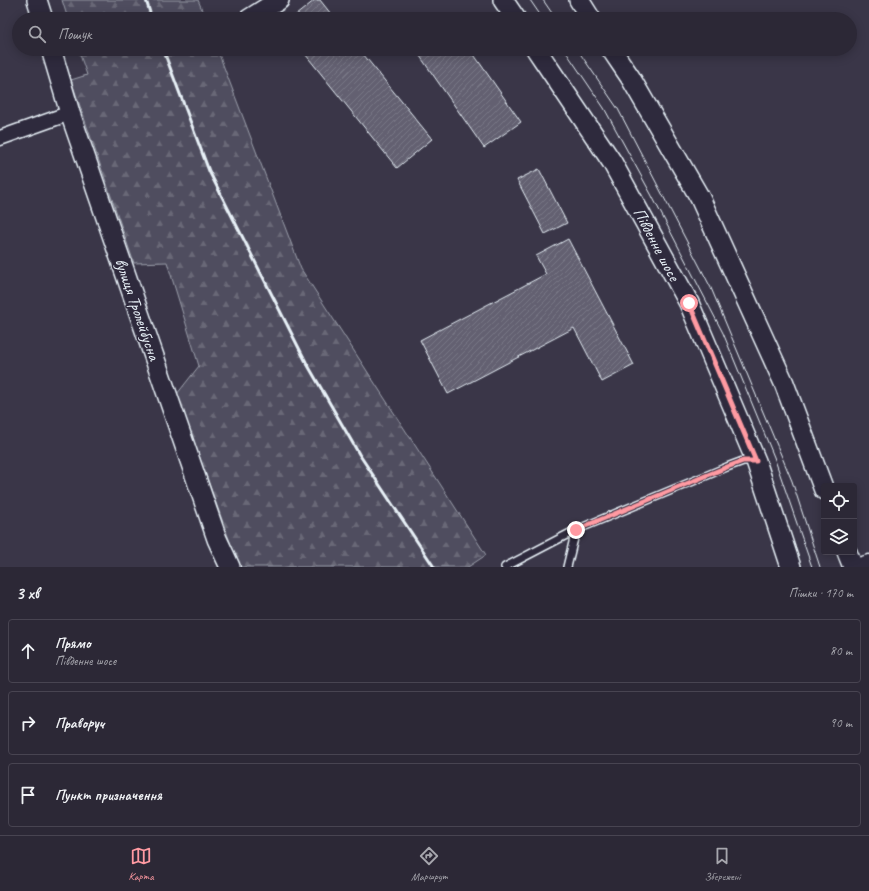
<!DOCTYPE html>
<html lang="uk">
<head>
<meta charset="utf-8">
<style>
  :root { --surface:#2c2836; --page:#34303e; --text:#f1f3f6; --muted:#a6a6ad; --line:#484451; --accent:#ff9aa2 }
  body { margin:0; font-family:Caveat,sans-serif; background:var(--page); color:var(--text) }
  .controls { position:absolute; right:12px; bottom:12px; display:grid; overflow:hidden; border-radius:4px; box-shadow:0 2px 10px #0003 }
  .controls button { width:36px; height:36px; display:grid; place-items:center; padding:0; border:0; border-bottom:1px solid var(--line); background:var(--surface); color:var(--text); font:20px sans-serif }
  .stop { position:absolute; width:12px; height:12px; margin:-9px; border:3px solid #ff9aa2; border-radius:50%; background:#fff }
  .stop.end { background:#ff9aa2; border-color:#fff; box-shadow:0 1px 4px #0008 }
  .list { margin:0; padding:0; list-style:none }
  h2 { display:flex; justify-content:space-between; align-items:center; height:52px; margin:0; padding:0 16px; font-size:17px }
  h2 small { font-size:13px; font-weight:400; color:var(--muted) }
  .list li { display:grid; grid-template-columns:26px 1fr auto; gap:12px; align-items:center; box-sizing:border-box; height:64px; margin:0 8px 8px; padding:0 8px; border:1px solid var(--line); border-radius:4px }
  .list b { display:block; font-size:15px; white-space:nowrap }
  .list p { margin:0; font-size:13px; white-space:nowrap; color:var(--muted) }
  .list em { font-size:13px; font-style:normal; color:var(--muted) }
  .icon { flex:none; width:22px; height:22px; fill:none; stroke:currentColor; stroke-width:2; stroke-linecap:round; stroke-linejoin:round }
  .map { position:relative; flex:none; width:869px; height:567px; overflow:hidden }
  .search { position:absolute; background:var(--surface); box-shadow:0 2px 10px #0003; left:12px; right:12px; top:12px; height:44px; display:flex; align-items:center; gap:10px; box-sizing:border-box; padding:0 14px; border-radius:22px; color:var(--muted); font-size:15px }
  .sheet { height:268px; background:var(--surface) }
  nav { display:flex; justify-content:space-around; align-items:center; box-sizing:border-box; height:56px; border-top:1px solid var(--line); background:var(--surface); font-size:11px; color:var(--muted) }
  nav a { display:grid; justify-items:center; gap:2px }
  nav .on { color:var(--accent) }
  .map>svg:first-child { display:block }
  .forest { fill:url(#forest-firs); stroke:#9ca0ac }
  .building { fill:url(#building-hatch); stroke:#e8f1f8 }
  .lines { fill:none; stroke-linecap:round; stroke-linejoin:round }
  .lane-casing { stroke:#e8f1f8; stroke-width:10 }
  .street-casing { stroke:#e8f1f8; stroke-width:17 }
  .secondary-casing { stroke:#e8f1f8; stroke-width:22 }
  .lane { stroke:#2f2a3d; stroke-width:7 }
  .street { stroke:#2f2a3d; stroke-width:14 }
  .secondary { stroke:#2f2a3d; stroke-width:19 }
  .tram { stroke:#e8f1f8; stroke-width:1 }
  .rail { stroke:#e8f1f8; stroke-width:3 }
  .route { stroke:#ff9aa2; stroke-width:5 }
  .labels { text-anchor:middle; stroke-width:3; stroke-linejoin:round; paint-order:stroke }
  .street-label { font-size:17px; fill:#e8f1f8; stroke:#2f2a3d }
</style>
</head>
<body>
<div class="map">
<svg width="869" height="567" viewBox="0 0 869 567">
  <defs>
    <pattern id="forest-firs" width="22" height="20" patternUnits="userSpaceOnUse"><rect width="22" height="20" fill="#504e5f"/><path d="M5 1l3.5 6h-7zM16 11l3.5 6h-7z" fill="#696877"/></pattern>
    <pattern id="building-hatch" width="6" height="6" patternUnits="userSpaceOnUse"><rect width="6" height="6" fill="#636171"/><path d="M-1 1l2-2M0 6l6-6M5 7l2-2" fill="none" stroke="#797886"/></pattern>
  </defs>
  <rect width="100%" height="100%" fill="#3a3648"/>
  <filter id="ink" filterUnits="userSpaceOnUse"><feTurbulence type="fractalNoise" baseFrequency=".025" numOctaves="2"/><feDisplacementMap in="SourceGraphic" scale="8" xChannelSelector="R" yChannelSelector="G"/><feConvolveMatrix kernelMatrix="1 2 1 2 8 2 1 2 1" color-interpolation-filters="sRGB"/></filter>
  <g filter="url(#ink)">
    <!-- forest -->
    <path class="forest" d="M 62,0 L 198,0 L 206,19 L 68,19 Z
      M 78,49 L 217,49 L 301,269 L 486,555 L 468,567 L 239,567 L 177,394 L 199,366 L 167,262 L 134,263 L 71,80 L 87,75 Z"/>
    <!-- building -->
    <path class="building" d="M 315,0 L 320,0 L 335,19 L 291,19 Z
      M 301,49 L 359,49 L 432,139 L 397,168 Z
      M 415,49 L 470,49 L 521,122 L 484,148 Z
      M 539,169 L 567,223 L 545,234 L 517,180 Z
      M 568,239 L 634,365 L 602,382 L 574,328 L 448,394 L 420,340 L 546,274 L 536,256 Z"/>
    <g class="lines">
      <defs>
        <path id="lane" d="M 505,567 L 576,530 L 727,467 L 743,461 L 754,461
          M 567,567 L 576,530"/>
        <path id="street" d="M 0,138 L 70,113
          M 853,567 L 869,562"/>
        <path id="secondary" d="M 37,0 L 43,19
          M 503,0 L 516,19
          M 579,0 L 591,19
          M 249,19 L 279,0
          M 51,49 L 70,113 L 217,539 L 230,567
          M 536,49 L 612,162 L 689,303 L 756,461 L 791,567
          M 611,49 L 630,77 L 700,198 L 784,383 L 824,490
          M 847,552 L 853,567"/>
      </defs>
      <!-- lane casing -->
      <use href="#lane" class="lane-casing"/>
      <!-- street casing -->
      <use href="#street" class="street-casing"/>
      <!-- secondary casing -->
      <use href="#secondary" class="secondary-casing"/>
      <!-- lane -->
      <use href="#lane" class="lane"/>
      <!-- street -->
      <use href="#street" class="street"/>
      <!-- secondary -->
      <use href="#secondary" class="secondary"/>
      <!-- tram -->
      <path class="tram" d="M 530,0 L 543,19
        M 543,0 L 556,19
        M 564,49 L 604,108 L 651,194 L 723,333 L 774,457 L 812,567
        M 577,49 L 618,109 L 711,288 L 792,481 L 820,567"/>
      <!-- rail -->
      <path class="rail" d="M 146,0 L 152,19
        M 163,49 L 209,171 L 306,362 L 359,454 L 434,567"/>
    </g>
  </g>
  <g class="lines" filter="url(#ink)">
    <!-- route -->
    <path class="route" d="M 576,530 L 727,467 L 743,461 L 756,461 L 689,303"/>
  </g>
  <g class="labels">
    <!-- street labels -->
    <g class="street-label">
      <text transform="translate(657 244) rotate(62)" y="6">Південне шосе</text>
      <text transform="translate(138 309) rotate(71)" y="6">вулиця Тролейбусна</text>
    </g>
  </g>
</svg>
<div class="controls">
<button><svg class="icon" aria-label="locate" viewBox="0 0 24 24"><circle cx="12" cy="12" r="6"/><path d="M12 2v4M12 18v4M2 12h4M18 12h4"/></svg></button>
<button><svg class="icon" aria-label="layers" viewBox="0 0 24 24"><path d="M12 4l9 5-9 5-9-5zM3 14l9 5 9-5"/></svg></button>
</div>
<div class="stop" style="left:689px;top:303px"></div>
<div class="stop end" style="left:576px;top:530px"></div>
<div class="search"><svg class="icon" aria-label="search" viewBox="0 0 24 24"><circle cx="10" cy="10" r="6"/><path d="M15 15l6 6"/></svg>Пошук</div>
</div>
<section class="sheet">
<h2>3 хв<small>Пішки · 170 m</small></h2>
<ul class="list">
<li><svg class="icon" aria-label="ahead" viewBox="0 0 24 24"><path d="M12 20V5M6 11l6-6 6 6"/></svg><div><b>Прямо</b><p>Південне шосе</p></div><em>80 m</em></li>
<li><svg class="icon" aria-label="right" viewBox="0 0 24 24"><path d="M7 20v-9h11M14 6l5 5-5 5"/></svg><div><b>Праворуч</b></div><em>90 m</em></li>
<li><svg class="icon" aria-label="arrive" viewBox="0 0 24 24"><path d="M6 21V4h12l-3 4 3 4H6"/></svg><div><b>Пункт призначення</b></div></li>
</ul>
</section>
<nav>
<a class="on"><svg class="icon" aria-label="map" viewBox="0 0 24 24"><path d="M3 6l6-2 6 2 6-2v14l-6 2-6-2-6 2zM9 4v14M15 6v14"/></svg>Карта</a>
<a><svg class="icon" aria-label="directions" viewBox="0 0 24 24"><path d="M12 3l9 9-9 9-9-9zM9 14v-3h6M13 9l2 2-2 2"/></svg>Маршрут</a>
<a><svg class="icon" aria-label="saved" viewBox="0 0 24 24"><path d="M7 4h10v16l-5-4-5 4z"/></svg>Збережені</a>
</nav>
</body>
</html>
